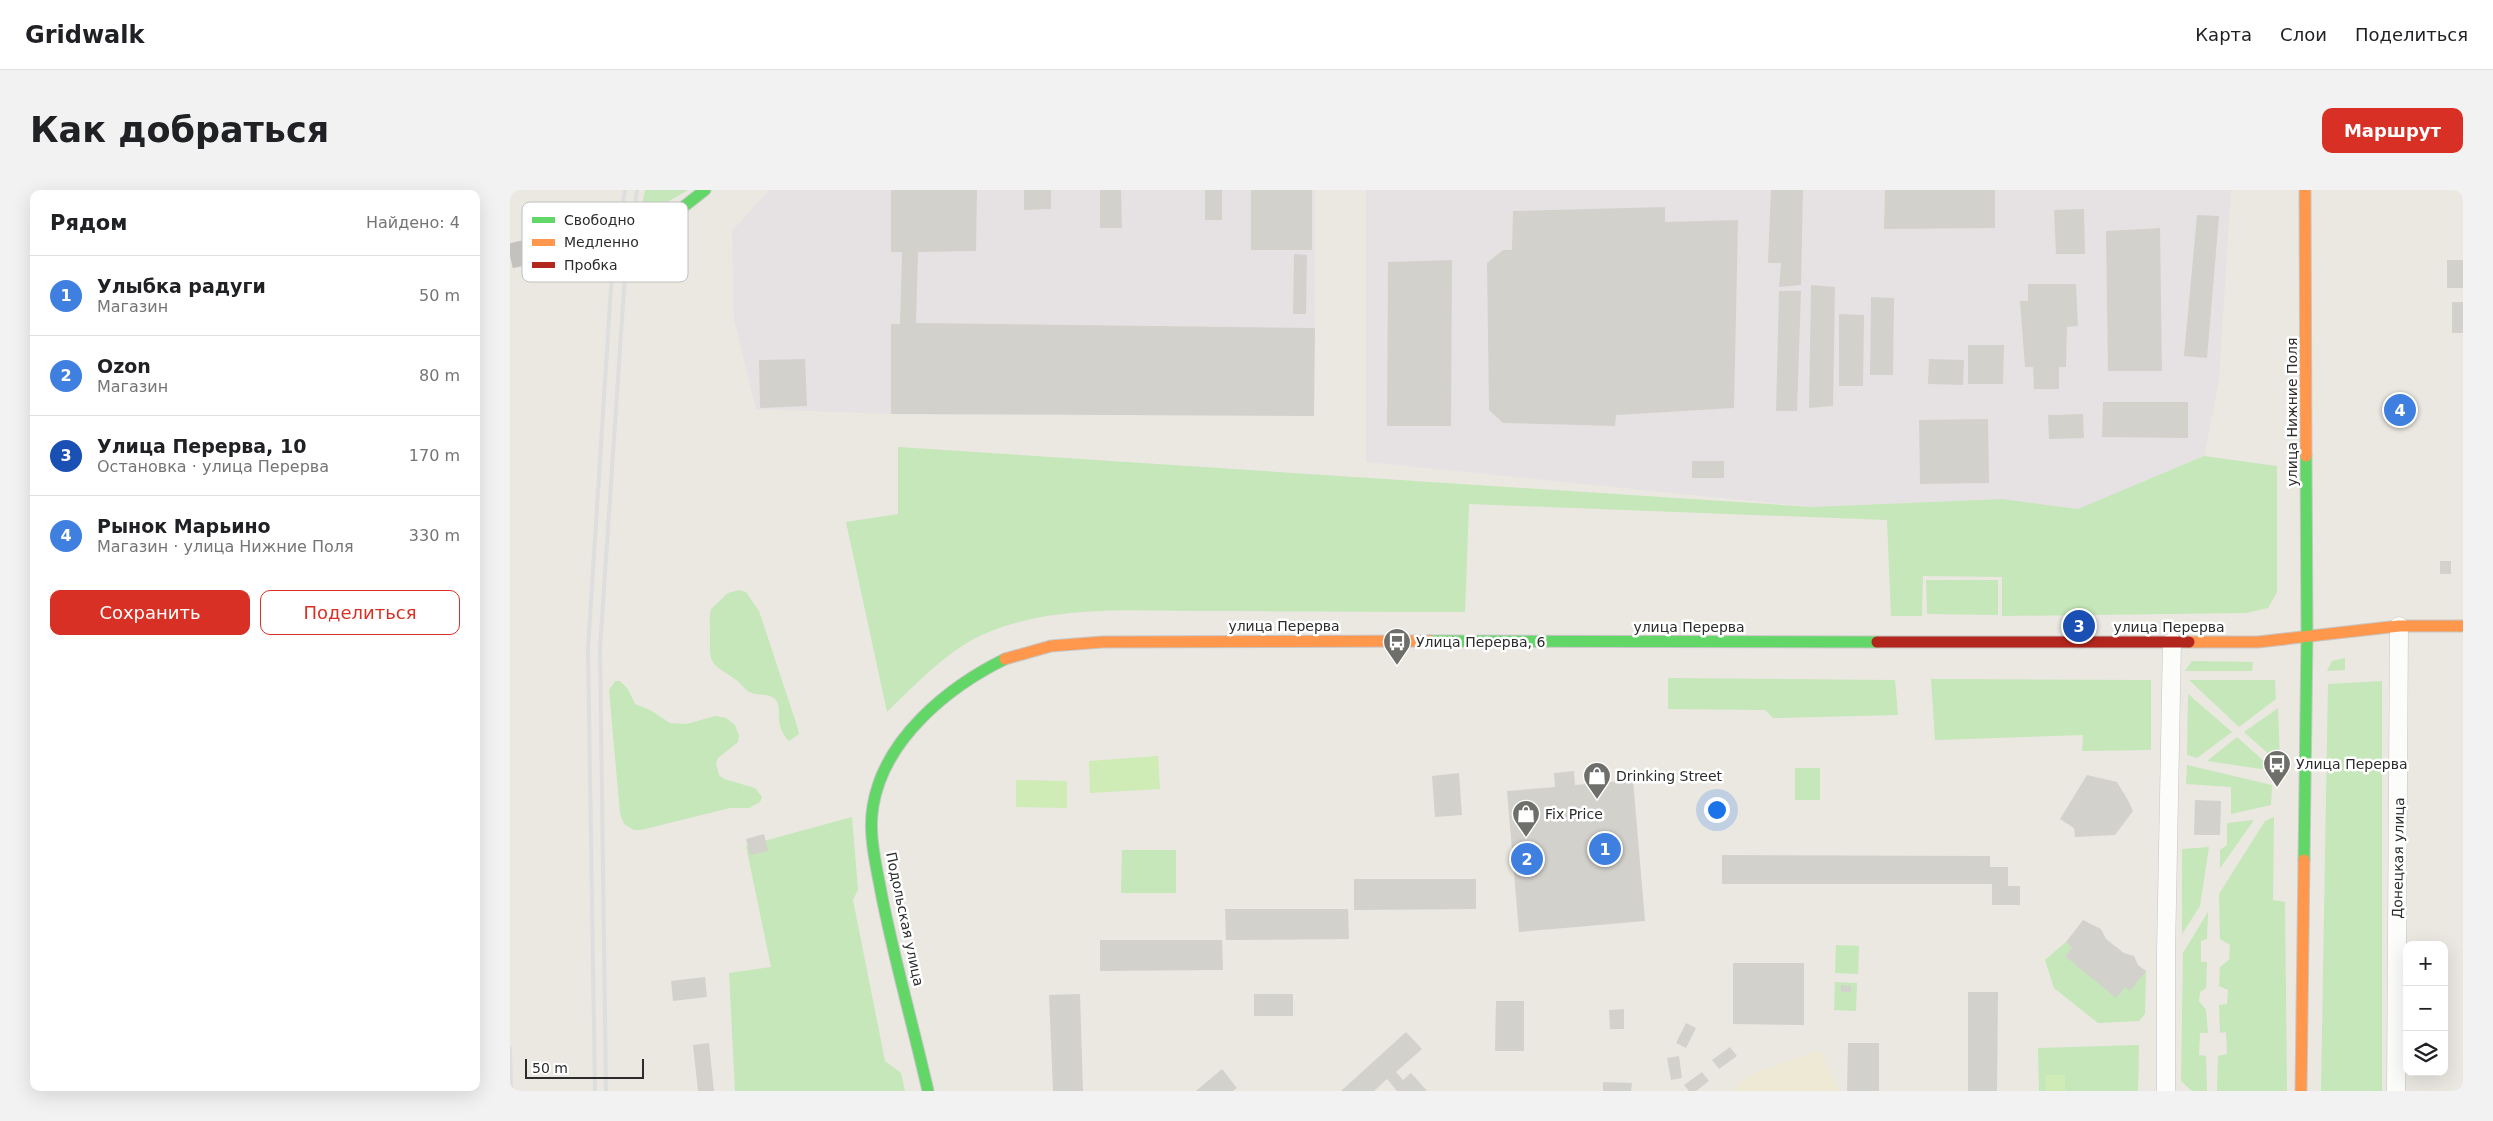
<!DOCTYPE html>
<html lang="ru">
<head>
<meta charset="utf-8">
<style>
  :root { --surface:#fff; --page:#f2f2f2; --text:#202124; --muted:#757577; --line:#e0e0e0; --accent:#d93025 }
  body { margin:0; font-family:"DejaVu Sans",sans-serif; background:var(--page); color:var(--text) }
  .controls { position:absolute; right:15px; bottom:15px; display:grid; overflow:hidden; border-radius:10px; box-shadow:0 5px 20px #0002 }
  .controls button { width:45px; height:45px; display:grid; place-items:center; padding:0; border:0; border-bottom:1px solid var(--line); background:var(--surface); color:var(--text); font:25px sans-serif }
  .scale { position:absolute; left:15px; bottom:12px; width:119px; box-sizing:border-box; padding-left:5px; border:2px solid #2c2c2c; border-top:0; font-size:14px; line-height:18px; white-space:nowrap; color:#2c2c2c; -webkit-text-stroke:4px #fff; paint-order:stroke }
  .you { position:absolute; left:1206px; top:619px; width:18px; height:18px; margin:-12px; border:4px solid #fff; border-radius:50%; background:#1a73e8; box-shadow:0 0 0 8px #1a73e833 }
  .badge { display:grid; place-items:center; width:32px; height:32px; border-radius:50%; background:var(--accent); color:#fff; font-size:16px; font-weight:700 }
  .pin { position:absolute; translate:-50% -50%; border:2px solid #fff; box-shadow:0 1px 5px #0006 }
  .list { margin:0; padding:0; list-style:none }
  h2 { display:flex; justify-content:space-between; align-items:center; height:65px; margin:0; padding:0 20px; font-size:21px }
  h2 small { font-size:16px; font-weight:400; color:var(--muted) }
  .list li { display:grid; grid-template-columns:32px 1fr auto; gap:15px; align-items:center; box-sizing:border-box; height:80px; padding:0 20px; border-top:1px solid var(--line) }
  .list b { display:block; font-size:19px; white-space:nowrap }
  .list p { margin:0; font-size:16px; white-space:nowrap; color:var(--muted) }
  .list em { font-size:16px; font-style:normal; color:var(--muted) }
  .actions { display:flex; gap:10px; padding:15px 20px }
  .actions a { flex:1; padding:11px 0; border:1px solid var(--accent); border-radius:10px; text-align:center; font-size:18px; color:var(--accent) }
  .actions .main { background:var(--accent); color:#fff }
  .icon { flex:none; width:28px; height:28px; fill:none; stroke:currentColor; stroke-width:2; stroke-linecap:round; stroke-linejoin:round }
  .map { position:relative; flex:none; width:1953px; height:901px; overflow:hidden; border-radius:10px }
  header { display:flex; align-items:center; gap:30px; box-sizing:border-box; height:70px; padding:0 25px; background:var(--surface); border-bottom:1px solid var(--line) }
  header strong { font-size:24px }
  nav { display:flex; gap:28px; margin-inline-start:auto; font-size:18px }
  .intro { display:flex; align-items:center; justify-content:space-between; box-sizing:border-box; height:120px; padding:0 30px }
  h1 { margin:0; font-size:35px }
  .button { padding:12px 22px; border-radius:10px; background:var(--accent); color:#fff; font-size:18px; font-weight:700 }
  main { display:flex; gap:30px; padding:0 30px }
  aside { flex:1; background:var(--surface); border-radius:10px; box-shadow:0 5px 20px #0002 }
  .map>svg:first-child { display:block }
  .industrial { fill:#e6e2e4 }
  .education { fill:#ede9d5 }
  .green { fill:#c5e7b9 }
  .pitch { fill:#cfebb6 }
  .building { fill:#d3d1cc }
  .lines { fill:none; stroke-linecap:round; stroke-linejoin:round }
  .secondary-tunnel { stroke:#c4c2bd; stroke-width:25; stroke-dasharray:25 12; stroke-linecap:butt }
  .street-casing { stroke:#c7c6c6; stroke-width:19 }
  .fast-casing { stroke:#c7c6c6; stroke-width:13 }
  .slow-casing { stroke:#c7c6c6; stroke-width:13 }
  .jam-casing { stroke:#c7c6c6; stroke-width:13 }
  .street { stroke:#fcfcfa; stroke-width:18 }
  .fast { stroke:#63d668; stroke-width:11 }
  .slow { stroke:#ff974d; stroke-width:11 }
  .jam { stroke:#b3261e; stroke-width:11 }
  .rail { stroke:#dededf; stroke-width:4 }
  .labels { text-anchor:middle; stroke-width:5; stroke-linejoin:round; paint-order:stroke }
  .street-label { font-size:14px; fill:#2c2c2c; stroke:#fff }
  .poi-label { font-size:14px; fill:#2c2c2c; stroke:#fff; text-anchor:start }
  .key { fill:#fff; stroke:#c0c0c0; stroke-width:1 }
  .key-label { font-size:14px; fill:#2c2c2c }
</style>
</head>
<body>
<header>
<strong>Gridwalk</strong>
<nav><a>Карта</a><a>Слои</a><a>Поделиться</a></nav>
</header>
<div class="intro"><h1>Как добраться</h1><a class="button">Маршрут</a></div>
<main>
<aside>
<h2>Рядом<small>Найдено: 4</small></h2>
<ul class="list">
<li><span class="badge" style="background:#3f7fe0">1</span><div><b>Улыбка радуги</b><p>Магазин</p></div><em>50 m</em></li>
<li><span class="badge" style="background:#3f7fe0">2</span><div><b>Ozon</b><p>Магазин</p></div><em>80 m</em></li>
<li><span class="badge" style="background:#1a4fb4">3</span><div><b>Улица Перерва, 10</b><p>Остановка · улица Перерва</p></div><em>170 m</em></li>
<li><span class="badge" style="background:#3f7fe0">4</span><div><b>Рынок Марьино</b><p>Магазин · улица Нижние Поля</p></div><em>330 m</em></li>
</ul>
<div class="actions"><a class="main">Сохранить</a><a>Поделиться</a></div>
</aside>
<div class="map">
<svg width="1953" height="901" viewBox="0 0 1953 901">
  <rect width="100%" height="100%" fill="#eae8e1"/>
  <!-- industrial -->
  <path class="industrial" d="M 259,0 L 805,0 L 804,226 L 381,224 L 246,219 L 224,129 L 222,41 Z
    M 856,0 L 1721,0 L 1709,190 L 1694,266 L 1569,319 L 1492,309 L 1303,317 L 856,272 Z"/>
  <!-- education -->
  <path class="education" d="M 1310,860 L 1330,901 L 1220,901 L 1242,884 Z"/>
  <!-- green -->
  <path class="green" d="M 135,0 L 178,0 L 142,21 L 132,15 Z
    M 388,257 L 1303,317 L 1492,309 L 1568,319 L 1694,266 L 1767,276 L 1767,402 L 1758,418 L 1736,423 L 1492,426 L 1492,387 L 1413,386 L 1412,426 L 1381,426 L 1377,330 L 959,314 L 955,422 C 870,422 786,421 702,421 C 629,421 549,414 481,441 C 440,457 408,492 377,522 L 336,332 L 388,324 Z
    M 1416,390 L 1488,390 L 1488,425 L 1417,424 Z
    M 229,400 L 236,402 L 249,421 L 288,539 L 289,544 L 279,551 C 262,533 274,519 265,509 C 259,503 250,506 242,503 C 235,501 231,493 225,489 C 198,471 200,475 200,442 C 200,434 199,427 201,419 L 218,403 Z
    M 1835,468 L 1835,480 L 1817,481 L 1822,471 Z
    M 1682,471 L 1743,472 L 1742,481 L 1675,481 Z
    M 1158,488 L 1385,490 L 1388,525 L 1263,528 L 1255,520 L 1158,519 Z
    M 1421,489 L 1641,490 L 1641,560 L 1572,561 L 1573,545 L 1425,550 Z
    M 1679,490 L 1765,490 L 1766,509 L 1729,537 Z
    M 105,491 L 110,491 L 118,499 L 125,514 L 140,520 L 160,533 L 177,534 L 205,526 L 216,528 L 225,535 L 229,546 L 228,552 L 208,568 L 206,573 L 209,585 L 214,589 L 245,598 L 252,607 L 250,612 L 239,618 L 220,618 L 131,640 L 124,640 L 114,634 L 110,623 L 99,500 Z
    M 1872,491 L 1872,901 L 1811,901 L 1818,494 Z
    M 1678,504 L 1722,542 L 1687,568 L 1677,565 Z
    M 1768,518 L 1770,574 L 1734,542 Z
    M 1727,547 L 1765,581 L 1697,571 Z
    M 1677,575 L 1762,595 L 1761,615 L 1721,624 L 1721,597 L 1676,594 Z
    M 1285,578 L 1310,578 L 1310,610 L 1285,610 Z
    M 342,627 L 348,700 L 343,710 L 375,871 L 391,883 L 395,901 L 225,901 L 219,783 L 261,777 L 236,656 Z
    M 1764,627 L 1763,710 L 1775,712 L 1777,901 L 1707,901 L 1708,866 L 1717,864 L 1716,842 L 1710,843 L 1709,815 L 1717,814 L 1718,800 L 1709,796 L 1710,777 L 1719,770 L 1720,755 L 1710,749 L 1709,704 L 1755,631 Z
    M 1744,630 L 1710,678 L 1710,660 L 1717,655 L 1717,633 Z
    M 1699,657 L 1690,716 L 1672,744 L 1672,659 Z
    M 612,660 L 666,660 L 666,703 L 611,703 Z
    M 1698,722 L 1697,749 L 1691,751 L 1691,772 L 1697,772 L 1696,798 L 1690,802 L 1689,811 L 1696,820 L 1698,843 L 1690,843 L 1689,865 L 1696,866 L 1697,901 L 1682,901 L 1671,891 L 1673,763 Z
    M 1556,752 L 1562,758 L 1555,766 L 1615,797 L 1636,781 L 1635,824 L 1629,831 L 1588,833 L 1544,798 L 1535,770 Z
    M 1326,755 L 1349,756 L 1348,784 L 1325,783 Z
    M 1325,792 L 1347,793 L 1346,821 L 1324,820 Z
    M 1629,855 L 1628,901 L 1529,901 L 1528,858 Z"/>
  <!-- pitch -->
  <path class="pitch" d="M 648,566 L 650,599 L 580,603 L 579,571 Z
    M 506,590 L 557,591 L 557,618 L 506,617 Z
    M 1535,885 L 1555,885 L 1555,901 L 1536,901 Z"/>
  <!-- building -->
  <path class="building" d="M 381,0 L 467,0 L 466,61 L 408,62 L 406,133 L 805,138 L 804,226 L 381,224 L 381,134 L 390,134 L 392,62 L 381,62 Z
    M 514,0 L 541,0 L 541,19 L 514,20 Z
    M 590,0 L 611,0 L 612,38 L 590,38 Z
    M 695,0 L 712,0 L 712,30 L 695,30 Z
    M 741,0 L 802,0 L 802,60 L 741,60 Z
    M 1261,0 L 1293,0 L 1291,95 L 1269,97 L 1271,73 L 1258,73 Z
    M 1375,0 L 1485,0 L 1485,38 L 1374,39 Z
    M 1155,17 L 1155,32 L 1228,30 L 1224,218 L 1106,225 L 1105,236 L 993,233 L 979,220 L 977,73 L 993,60 L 1002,60 L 1003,21 Z
    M 1574,19 L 1575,64 L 1546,64 L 1544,20 Z
    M 1687,25 L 1709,26 L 1697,168 L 1674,166 Z
    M 1650,38 L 1652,181 L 1598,181 L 1596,41 Z
    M 784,64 L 797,65 L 796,124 L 783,124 Z
    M 942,70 L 941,236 L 877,236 L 878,72 Z
    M 1937,70 L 1953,70 L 1953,98 L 1937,98 Z
    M 1518,94 L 1566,94 L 1568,136 L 1557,137 L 1556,177 L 1549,177 L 1549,199 L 1524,199 L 1523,177 L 1515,177 L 1510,111 L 1518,111 Z
    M 1301,95 L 1325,97 L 1323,216 L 1299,218 Z
    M 1269,101 L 1291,101 L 1287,221 L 1266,221 Z
    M 1361,107 L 1384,108 L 1383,185 L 1360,185 Z
    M 1942,112 L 1953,112 L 1953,143 L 1942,143 Z
    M 1329,124 L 1354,125 L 1353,196 L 1329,196 Z
    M 1458,155 L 1494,155 L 1493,194 L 1458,194 Z
    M 295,169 L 297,216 L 250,218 L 249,170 Z
    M 1419,169 L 1454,170 L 1453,195 L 1418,194 Z
    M 1593,212 L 1678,212 L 1678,248 L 1592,247 Z
    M 1573,224 L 1574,248 L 1539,249 L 1538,225 Z
    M 1478,229 L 1479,293 L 1410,294 L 1409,230 Z
    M 1182,271 L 1214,271 L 1214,288 L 1182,288 Z
    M 1930,371 L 1941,371 L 1941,384 L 1930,384 Z
    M 1064,581 L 1065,595 L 1123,590 L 1135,731 L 1009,742 L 997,601 L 1045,597 L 1044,583 Z
    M 949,583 L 952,625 L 925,627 L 922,586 Z
    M 1577,585 L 1607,592 L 1619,612 L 1623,621 L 1605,645 L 1565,647 L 1564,638 L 1550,629 Z
    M 1685,610 L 1711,611 L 1710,645 L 1684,645 Z
    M 254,644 L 258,661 L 240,665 L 236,649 Z
    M 1212,665 L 1480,666 L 1480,677 L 1498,677 L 1498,696 L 1510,696 L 1510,715 L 1482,715 L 1482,694 L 1212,694 Z
    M 844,689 L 966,689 L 966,719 L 844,720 Z
    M 715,719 L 838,719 L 839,749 L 716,750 Z
    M 1573,730 L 1591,739 L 1596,749 L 1614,763 L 1624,766 L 1628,775 L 1636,781 L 1620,801 L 1615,797 L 1606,808 L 1555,766 L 1562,758 L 1556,752 Z
    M 590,750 L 712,750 L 713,780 L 590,781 Z
    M 1223,773 L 1294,773 L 1294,835 L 1223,834 Z
    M 195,787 L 197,807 L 163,811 L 161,791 Z
    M 1331,795 L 1341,796 L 1341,802 L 1331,802 Z
    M 1458,802 L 1488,802 L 1487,901 L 1458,901 Z
    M 570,804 L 573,901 L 543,901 L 539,805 Z
    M 744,804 L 783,804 L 783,826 L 744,826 Z
    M 986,811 L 1014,811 L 1014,861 L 985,861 Z
    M 1114,819 L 1114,839 L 1100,839 L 1099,820 Z
    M 1176,833 L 1186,838 L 1176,858 L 1166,853 Z
    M 896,842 L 912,859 L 886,882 L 893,890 L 901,883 L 917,901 L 887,901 L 877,889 L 864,901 L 831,901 Z
    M 199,853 L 204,901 L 188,901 L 183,855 Z
    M 1338,853 L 1369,853 L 1369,901 L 1337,901 Z
    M 1220,857 L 1227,866 L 1209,879 L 1202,870 Z
    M 1169,866 L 1172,888 L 1161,890 L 1157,868 Z
    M 712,879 L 727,898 L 723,901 L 686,901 Z
    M 1192,882 L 1199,891 L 1186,901 L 1179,901 L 1174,895 Z
    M 1093,892 L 1122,893 L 1121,901 L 1093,901 Z"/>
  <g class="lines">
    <!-- secondary-tunnel -->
    <path class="secondary-tunnel" d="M 0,66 L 144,34"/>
    <defs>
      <path id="street" d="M 1656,901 L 1656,763 L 1662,452
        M 1886,901 L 1889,436"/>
      <path id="fast" d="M 144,34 L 163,25 L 195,0
        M 920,451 L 1367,452
        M 1794,670 L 1797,445 L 1796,266
        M 418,901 C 403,835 384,769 371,702 C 366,674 358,644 363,616 C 374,549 438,497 495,469"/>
      <path id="slow" d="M 1795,0 L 1796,266
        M 1679,452 L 1748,452 L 1889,436 L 1953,436
        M 495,469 L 541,456 L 592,452 L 920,451
        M 1791,901 L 1794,670"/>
      <path id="jam" d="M 1367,452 L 1679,452"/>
    </defs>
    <!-- street casing -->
    <use href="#street" class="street-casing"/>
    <!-- fast casing -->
    <use href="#fast" class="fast-casing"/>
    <!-- slow casing -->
    <use href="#slow" class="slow-casing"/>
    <!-- jam casing -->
    <use href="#jam" class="jam-casing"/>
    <!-- street -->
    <use href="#street" class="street"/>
    <!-- fast -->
    <use href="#fast" class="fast"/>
    <!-- slow -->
    <use href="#slow" class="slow"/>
    <!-- jam -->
    <use href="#jam" class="jam"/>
    <!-- rail -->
    <path class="rail" d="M 0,858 L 1,901
      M 85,901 L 78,458 L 101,98 L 115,0
      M 96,901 L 90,458 L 114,99 L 127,0"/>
  </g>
  <!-- icons -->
  <defs>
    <symbol id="bus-pin" viewBox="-11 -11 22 30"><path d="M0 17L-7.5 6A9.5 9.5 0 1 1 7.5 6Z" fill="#6e6e6b" stroke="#fff"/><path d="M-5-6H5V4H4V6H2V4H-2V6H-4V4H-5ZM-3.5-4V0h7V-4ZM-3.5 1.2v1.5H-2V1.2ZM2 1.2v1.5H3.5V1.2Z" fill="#fff"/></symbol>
    <symbol id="shop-pin" viewBox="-11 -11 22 30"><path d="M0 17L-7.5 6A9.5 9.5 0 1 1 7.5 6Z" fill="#6e6e6b" stroke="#fff"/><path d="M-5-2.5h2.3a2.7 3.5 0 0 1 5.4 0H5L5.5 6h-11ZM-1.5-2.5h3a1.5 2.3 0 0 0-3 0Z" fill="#fff"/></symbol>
  </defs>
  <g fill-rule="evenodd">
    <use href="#bus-pin" x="871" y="436" width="32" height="43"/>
    <use href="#bus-pin" x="1751" y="558" width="32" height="43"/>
    <use href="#shop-pin" x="1071" y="570" width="32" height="43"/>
    <use href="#shop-pin" x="1000" y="608" width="32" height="43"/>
  </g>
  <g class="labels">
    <!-- street labels -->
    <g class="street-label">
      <text transform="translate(1782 222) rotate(-90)" y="5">улица Нижние Поля</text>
      <text x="774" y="441">улица Перерва</text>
      <text x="1179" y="442">улица Перерва</text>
      <text x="1659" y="442">улица Перерва</text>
      <text transform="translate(1888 668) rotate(-89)" y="5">Донецкая улица</text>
      <text transform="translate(395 729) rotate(78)" y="5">Подольская улица</text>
    </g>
    <!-- poi labels -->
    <g class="poi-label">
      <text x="906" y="457">Улица Перерва, 6</text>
      <text x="1786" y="579">Улица Перерва</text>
      <text x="1106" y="591">Drinking Street</text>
      <text x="1035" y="629">Fix Price</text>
    </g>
  </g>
  <!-- legend -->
  <rect x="12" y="12" width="166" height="80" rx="8" class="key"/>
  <rect x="22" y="27" width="23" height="6" fill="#63d668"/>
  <rect x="22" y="49" width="23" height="7" fill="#ff974d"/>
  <rect x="22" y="72" width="23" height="6" fill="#b3261e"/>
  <g class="key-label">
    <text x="54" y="35">Свободно</text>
    <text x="54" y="57">Медленно</text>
    <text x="54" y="80">Пробка</text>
  </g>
</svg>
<div class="controls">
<button>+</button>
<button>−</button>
<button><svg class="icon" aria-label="layers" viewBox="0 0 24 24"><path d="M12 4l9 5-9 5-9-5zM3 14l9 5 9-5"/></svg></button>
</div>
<div class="scale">50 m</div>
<div class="you"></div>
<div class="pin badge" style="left:1095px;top:659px;background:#3f7fe0">1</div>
<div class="pin badge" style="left:1017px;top:669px;background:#3f7fe0">2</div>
<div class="pin badge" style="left:1569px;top:436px;background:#1a4fb4">3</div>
<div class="pin badge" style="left:1890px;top:220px;background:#3f7fe0">4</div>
</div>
</main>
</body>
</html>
